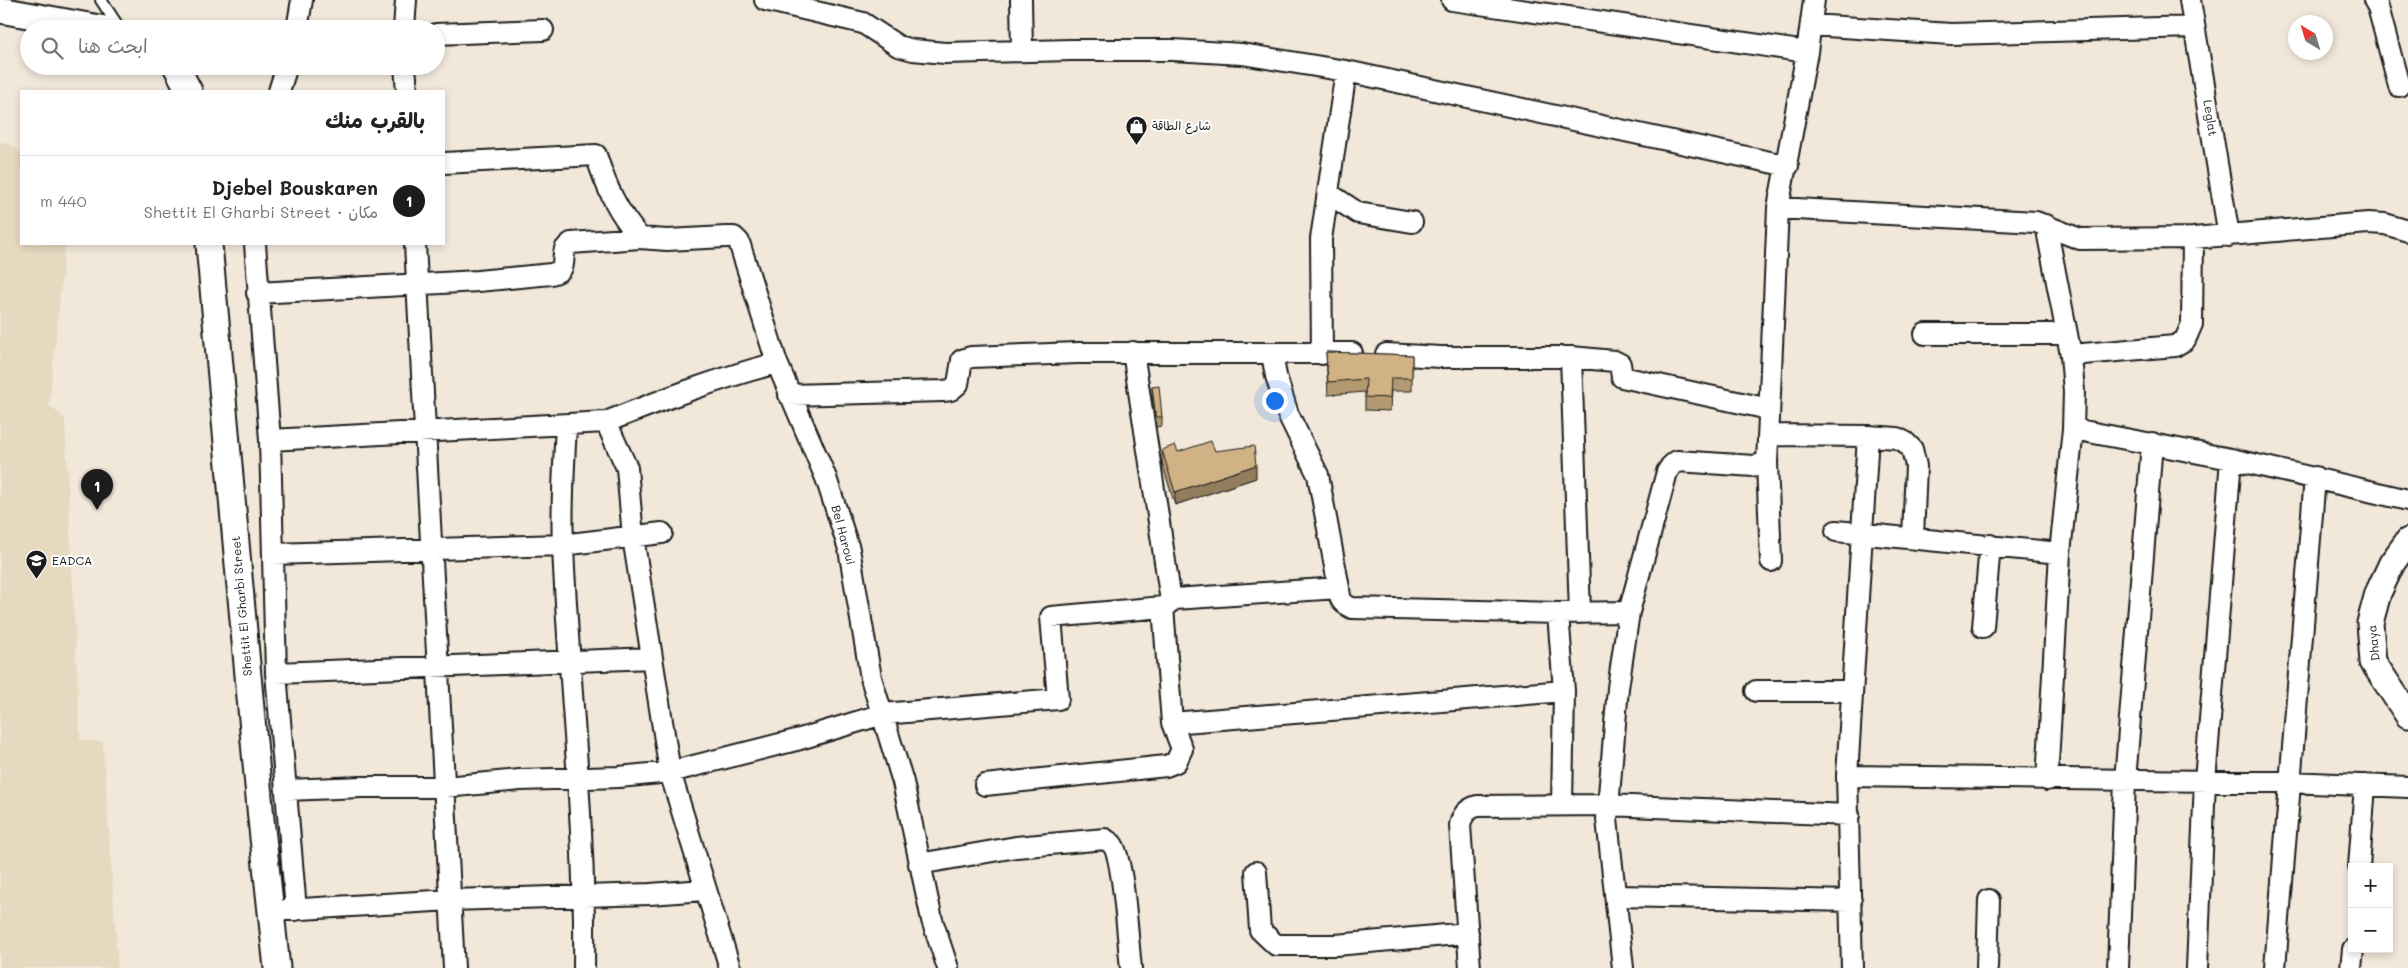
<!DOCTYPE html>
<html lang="ar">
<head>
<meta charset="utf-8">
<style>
  :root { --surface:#fff; --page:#f2f2f2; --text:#222; --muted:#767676; --line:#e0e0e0; --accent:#1c1c1c }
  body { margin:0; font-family:Mali,"Playpen Sans Arabic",sans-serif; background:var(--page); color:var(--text); direction:rtl }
  .controls { position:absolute; right:15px; bottom:15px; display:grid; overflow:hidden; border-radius:0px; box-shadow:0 2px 8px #0003 }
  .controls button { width:45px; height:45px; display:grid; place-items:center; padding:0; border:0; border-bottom:1px solid var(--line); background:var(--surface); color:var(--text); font:25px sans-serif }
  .compass { position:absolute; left:2288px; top:15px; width:45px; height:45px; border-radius:50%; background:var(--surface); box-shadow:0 2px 8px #0003; rotate:322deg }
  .you { position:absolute; left:1274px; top:400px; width:18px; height:18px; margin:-12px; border:4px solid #fff; border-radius:50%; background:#1a73e8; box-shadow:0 0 0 8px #1a73e833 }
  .badge { display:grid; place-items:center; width:32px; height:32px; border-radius:50%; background:var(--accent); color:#fff; font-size:16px; font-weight:700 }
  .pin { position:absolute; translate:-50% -41px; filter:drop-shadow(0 1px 2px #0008) }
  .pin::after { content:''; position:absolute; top:26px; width:18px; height:15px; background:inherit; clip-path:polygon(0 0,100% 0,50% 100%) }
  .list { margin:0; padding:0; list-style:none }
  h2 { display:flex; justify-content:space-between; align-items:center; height:65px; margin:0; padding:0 20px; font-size:21px }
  h2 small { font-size:16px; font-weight:400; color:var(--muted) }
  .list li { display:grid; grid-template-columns:32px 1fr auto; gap:15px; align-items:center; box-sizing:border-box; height:90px; padding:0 20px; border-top:1px solid var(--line) }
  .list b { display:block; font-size:19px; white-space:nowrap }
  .list p { margin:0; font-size:16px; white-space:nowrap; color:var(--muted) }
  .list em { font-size:16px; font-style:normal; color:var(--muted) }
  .icon { flex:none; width:28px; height:28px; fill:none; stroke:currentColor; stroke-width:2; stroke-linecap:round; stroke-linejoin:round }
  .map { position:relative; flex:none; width:2408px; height:968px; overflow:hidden; direction:ltr }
  .search { position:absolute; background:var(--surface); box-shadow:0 2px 8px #0003; left:20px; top:20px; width:425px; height:55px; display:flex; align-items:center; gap:12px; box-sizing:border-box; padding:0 18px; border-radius:28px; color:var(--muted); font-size:19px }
  .panel { position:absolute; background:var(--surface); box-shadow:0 2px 8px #0003; left:20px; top:90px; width:425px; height:155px; border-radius:0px; direction:rtl }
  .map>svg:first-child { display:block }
  .built { fill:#e7d8c0 }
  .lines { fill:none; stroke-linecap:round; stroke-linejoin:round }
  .service-casing { stroke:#1c1c1c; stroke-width:14 }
  .minor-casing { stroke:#1c1c1c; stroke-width:24 }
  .tertiary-casing { stroke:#1c1c1c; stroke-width:29 }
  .service { stroke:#fff; stroke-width:10 }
  .minor { stroke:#fff; stroke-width:20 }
  .tertiary { stroke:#fff; stroke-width:25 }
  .wall { fill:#b39972; stroke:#1c1c1c }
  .shaded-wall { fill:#927d5c; stroke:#1c1c1c }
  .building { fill:#d0b284; stroke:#1c1c1c }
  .labels { text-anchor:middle; stroke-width:4; stroke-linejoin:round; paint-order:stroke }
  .street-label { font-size:12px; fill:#1c1c1c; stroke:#fff }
  .poi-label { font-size:12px; fill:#1c1c1c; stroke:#fff; text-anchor:start }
</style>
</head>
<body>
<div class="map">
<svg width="2408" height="968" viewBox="0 0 2408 968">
  <rect width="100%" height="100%" fill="#f1e8da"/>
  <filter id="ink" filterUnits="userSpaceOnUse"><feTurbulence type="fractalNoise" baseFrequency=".02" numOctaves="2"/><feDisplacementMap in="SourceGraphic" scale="10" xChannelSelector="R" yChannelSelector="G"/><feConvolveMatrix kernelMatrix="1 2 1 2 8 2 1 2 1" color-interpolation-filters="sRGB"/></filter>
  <g filter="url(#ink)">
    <!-- built -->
    <path class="built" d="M 0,142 L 10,144 L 21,153 L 21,244 L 65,244 L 49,405 L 65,419 L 80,740 L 103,742 L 118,968 L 0,968 Z"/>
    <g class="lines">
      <defs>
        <path id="service" d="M 101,0 L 120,29"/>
        <path id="minor" d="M 765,0 L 863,23 L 898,46 L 913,50 L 945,53 L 1071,50 L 1173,50 L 1242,54 L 1346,71 L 1788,166
          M 1021,0 L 1022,51
          M 1452,0 L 1807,52
          M 2190,0 L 2229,236
          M 2374,0 L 2378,7 L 2399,86
          M 1811,25 L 1951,34 L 2194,27
          M 297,29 L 302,0
          M 404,29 L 406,0
          M 436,34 L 543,30
          M 405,66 L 407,91
          M 279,91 L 287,66
          M 444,163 L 596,155 C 607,189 617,211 640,238 L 667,240 L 726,237 L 734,237 L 739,242 L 777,363 C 718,378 662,400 606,422
          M 1328,193 L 1358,213 L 1412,222
          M 1778,208 L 2036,222 L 2080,239 L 2193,238 L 2368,223 L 2385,224 L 2408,231
          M 2046,225 L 2071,355 L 2074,392 L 2073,429 L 2060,553 L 2047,780
          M 255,244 L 270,440 L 276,673 L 296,910
          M 415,244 L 454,968
          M 257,293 L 478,281 L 551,274 C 568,270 561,262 565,249 L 571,243 L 640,238
          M 1925,334 L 2067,334
          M 1133,352 L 1171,601
          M 1272,354 L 1276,376 L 1288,414 L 1318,475 L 1339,588
          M 1322,354 L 1321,239 L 1346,71
          M 1386,354 L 1441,357 L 1571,357 L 1614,361 L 1620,364 L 1622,377 L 1769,409
          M 2071,355 L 2175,346 L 2185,340 L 2192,324 L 2193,238
          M 1571,357 L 1580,613
          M 777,363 L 826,478 L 849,549 L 871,678 L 903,782 L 932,920 L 948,968
          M 789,395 L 943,391 L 951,390 L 958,384 L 962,360 L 971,357 L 1078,353 L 1352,353
          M 566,425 C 564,466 561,507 563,547 C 569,687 586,827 584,968
          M 2073,429 L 2231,459 L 2408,500
          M 1770,435 L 1868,436 L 1897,438 L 1905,442 L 1912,449 L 1916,466 L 1913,538
          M 270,440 L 606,422 L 627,468 L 633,537 L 670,772 L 730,968
          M 1767,463 L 1771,561
          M 1836,531 L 2060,553
          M 273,554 L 562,545 L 662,533
          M 1163,607 L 1175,599 L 1339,588 C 1340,600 1341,603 1352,608 L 1558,613 L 1629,612
          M 1983,627 L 1990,545
          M 276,673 L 652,658
          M 1756,691 L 1852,691
          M 1847,776 L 2289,782 L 2408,787
          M 985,785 L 1166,766 L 1176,762 L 1182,749 L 1172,723
          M 287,790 L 361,787 L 445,787 L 520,780 L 619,777 L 670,772 L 800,739 L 883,714 L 1058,699 L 1051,617 L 1163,607 L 1172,723 L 1564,691 L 1558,613
          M 1562,805 L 1564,691
          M 919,864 L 1016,847 L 1105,839 C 1107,841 1110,842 1112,844 C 1124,858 1128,945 1131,968
          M 2359,867 L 2365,785
          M 1256,872 L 1260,930 L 1276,945 L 1336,945 L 1468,933
          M 1617,896 L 1851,901
          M 285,910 L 451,900 L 650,894 L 704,890
          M 1470,968 L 1460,825 C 1462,815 1467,809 1477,806 L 1607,805 L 1849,815
          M 1623,968 L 1607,819 L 1618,688 L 1629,612 L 1667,472 L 1671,466 L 1677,461 L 1754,466 L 1767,463 L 1778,208 L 1807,52 L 1814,0
          M 1852,968 L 1847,776 L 1868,436
          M 1987,968 L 1989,900
          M 2118,968 L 2125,781 L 2152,443
          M 2197,968 L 2205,781 L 2231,459
          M 2275,968 L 2315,477
          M 2351,968 L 2353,949"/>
        <path id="tertiary" d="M 0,10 L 105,29
          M 176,66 L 189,91
          M 209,244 L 261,819 L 277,968
          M 2408,541 L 2392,563 L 2378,593 L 2370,623 L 2373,662 L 2408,715"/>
      </defs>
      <!-- service casing -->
      <use href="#service" class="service-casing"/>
      <!-- minor casing -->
      <use href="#minor" class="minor-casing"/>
      <!-- tertiary casing -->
      <use href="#tertiary" class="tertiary-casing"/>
      <!-- service -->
      <use href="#service" class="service"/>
      <!-- minor -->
      <use href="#minor" class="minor"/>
      <!-- tertiary -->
      <use href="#tertiary" class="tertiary"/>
    </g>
    <!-- wall -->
    <path class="wall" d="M 1326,352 L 1412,355 L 1412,391 L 1391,391 L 1390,411 L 1365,410 L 1365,392 L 1328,395 Z
      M 1152,387 L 1162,417 L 1162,426 L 1156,427 L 1152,397 Z
      M 1162,450 L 1178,452 L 1215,451 L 1256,478 L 1175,505 L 1162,463 Z"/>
    <!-- shaded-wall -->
    <path class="shaded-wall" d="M 1256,465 L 1256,478 L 1175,505 L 1175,492 Z"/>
    <!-- building -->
    <path class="building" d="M 1326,352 L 1412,355 L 1412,378 L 1391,378 L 1390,398 L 1365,397 L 1366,379 L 1328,382 Z
      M 1159,386 L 1162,417 L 1156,417 L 1152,387 Z
      M 1211,441 L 1215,451 L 1254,446 L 1256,465 L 1175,492 L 1162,450 L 1175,445 L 1178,452 Z"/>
  </g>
  <!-- icons -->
  <defs>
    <symbol id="shop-pin" viewBox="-11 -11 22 30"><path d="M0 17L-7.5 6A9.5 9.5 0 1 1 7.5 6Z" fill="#1c1c1c" stroke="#fff"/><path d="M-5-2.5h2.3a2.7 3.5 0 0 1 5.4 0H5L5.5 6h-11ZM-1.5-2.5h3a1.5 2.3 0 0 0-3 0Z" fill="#fff"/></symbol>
    <symbol id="university-pin" viewBox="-11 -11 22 30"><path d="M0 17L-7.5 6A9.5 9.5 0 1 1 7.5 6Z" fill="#1c1c1c" stroke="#fff"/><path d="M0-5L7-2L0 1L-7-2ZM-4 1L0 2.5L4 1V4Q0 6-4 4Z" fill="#fff"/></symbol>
  </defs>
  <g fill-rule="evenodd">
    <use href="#shop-pin" x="1124" y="114" width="25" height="34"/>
    <use href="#university-pin" x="24" y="548" width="25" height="34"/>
  </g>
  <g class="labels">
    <!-- street labels -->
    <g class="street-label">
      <text transform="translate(2210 118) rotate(81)" y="4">Leglat</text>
      <text transform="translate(843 535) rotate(75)" y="4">Bel Haroui</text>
      <text transform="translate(242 606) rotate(-95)" y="4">Shettit El Gharbi Street</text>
      <text transform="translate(2374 643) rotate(-96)" y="4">Dhaya</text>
    </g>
    <!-- poi labels -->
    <g class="poi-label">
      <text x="1152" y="130">شارع الطاقة</text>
      <text x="52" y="565">EADCA</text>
    </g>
  </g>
</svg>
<div class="controls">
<button>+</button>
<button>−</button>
</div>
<svg class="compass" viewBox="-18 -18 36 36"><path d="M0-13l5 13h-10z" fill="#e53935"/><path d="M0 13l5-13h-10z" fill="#767676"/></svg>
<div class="you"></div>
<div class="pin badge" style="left:97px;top:510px">1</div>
<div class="search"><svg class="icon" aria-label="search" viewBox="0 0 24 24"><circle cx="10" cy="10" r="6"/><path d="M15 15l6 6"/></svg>ابحث هنا</div>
<section class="panel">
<h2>بالقرب منك<small></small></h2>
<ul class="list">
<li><span class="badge">1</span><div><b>Djebel Bouskaren</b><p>مكان · Shettit El Gharbi Street</p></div><em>440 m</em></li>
</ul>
</section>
</div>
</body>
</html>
